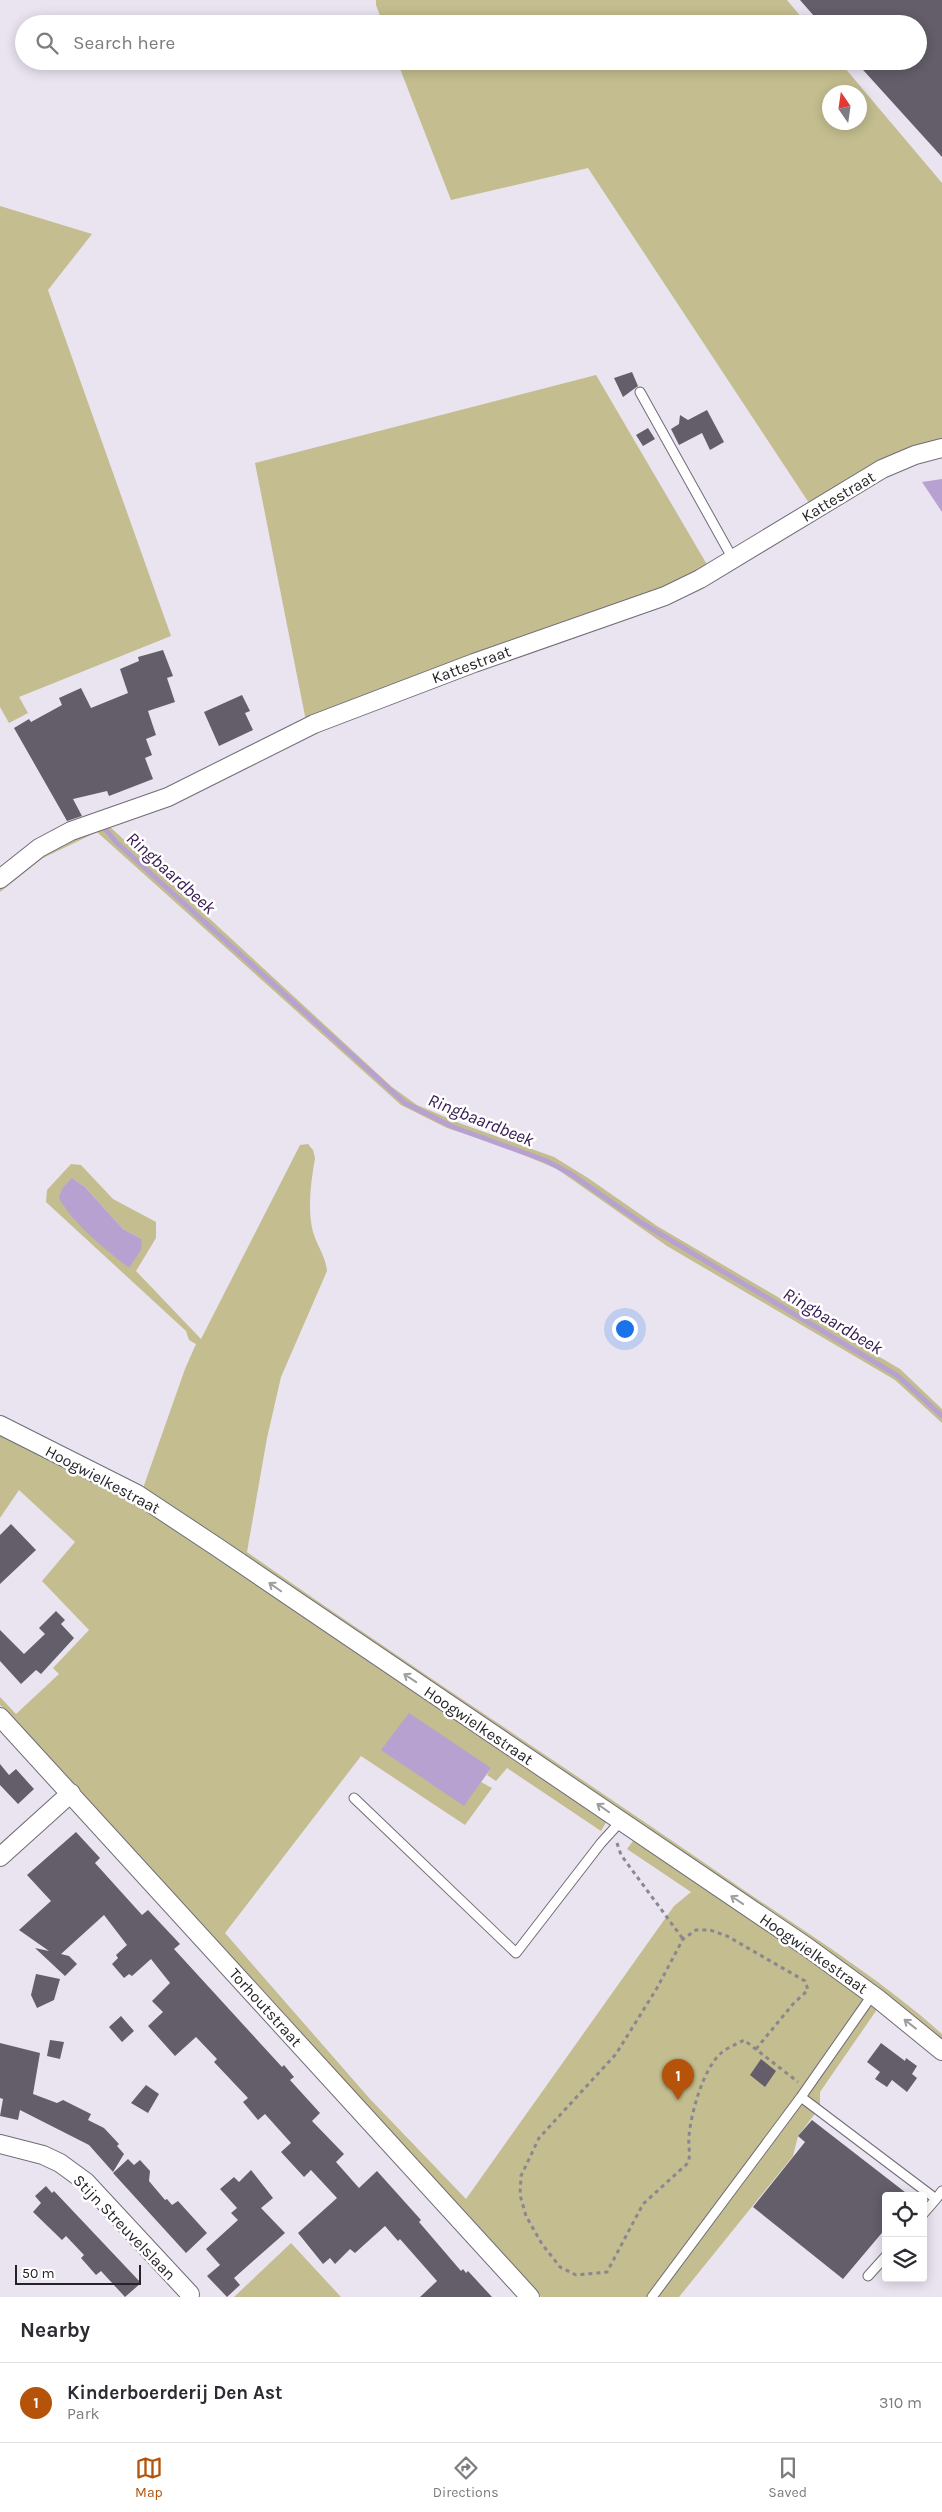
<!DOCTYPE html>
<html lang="en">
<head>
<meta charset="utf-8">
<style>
  :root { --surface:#fff; --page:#f7f7f7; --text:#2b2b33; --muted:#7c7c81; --line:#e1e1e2; --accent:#b45309 }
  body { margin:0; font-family:Karla,sans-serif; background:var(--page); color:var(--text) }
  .controls { position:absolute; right:15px; bottom:15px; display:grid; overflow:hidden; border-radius:5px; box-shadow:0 2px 12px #0003 }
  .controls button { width:45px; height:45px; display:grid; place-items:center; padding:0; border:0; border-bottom:1px solid var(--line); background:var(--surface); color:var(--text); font:25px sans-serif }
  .compass { position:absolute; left:822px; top:85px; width:45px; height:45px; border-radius:50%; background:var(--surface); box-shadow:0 2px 12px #0003; rotate:347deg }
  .scale { position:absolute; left:15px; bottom:12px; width:126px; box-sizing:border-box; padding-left:5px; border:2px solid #252327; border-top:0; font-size:14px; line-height:18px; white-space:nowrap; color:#252327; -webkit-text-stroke:4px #fff; paint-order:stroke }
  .you { position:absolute; left:624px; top:1328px; width:18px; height:18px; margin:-12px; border:4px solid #fff; border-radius:50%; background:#1a73e8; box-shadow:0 0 0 8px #1a73e833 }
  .badge { display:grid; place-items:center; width:32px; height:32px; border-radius:50%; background:var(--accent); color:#fff; font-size:16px; font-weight:700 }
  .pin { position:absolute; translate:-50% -41px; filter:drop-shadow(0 1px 2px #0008) }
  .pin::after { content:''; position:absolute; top:26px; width:18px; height:15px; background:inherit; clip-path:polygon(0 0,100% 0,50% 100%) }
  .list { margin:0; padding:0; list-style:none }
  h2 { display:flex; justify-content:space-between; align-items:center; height:65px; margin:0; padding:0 20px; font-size:21px }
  h2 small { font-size:16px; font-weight:400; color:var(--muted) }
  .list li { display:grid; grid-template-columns:32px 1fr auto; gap:15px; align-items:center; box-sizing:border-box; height:80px; padding:0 20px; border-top:1px solid var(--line) }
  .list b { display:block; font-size:19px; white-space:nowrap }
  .list p { margin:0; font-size:16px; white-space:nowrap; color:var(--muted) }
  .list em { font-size:16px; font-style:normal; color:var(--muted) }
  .icon { flex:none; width:28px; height:28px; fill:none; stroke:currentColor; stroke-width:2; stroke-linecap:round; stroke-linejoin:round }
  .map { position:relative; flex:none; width:942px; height:2297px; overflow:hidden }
  .search { position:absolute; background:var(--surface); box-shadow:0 2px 12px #0003; left:15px; right:15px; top:15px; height:55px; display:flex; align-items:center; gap:12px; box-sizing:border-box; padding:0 18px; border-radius:28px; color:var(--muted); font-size:19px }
  .sheet { height:145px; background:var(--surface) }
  nav { display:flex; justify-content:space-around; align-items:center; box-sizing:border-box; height:70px; border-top:1px solid var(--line); background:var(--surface); font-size:14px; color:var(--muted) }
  nav a { display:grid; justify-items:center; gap:2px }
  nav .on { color:var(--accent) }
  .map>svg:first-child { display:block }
  .green { fill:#c3bd8f; fill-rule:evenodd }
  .water { fill:#b7a1d1 }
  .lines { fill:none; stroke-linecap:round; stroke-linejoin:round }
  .stream { stroke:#b7a1d1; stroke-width:5 }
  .building { fill:#635e69 }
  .service-casing { stroke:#706c77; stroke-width:11 }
  .minor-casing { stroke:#706c77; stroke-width:20 }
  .path { stroke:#8b8790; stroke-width:3; stroke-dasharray:4 4; stroke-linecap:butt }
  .service { stroke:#fff; stroke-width:9 }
  .minor { stroke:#fff; stroke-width:18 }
  .oneway { stroke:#9d9c9e }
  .labels { text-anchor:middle; stroke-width:5; stroke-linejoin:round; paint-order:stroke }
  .street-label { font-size:16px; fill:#252327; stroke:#fff }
  .water-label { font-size:18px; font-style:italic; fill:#361750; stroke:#fff }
</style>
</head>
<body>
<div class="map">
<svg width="942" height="2297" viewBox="0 0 942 2297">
  <rect width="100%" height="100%" fill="#e9e4f0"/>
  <!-- green -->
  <path class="green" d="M 376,0 L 787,0 L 807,24 L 383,24 L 376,5 Z
    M 397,61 L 839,61 L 942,183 L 942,440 L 811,506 L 588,168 L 451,200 ZM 830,92 L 860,92 L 860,122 L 830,122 Z
    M 0,206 L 92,234 L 48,290 L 171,636 L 19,697 L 28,713 L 9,723 L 0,707 Z
    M 596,375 L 709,568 L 691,577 L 306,721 L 255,463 Z
    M 109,826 L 392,1087 L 417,1105 L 459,1123 L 554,1157 L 588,1178 L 657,1226 L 900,1369 L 942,1409 L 942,1423 L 895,1380 L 667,1246 L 557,1169 L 500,1145 L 447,1128 L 401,1105 L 97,832 L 43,858 L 0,892 L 0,886 L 62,843 Z
    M 308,1144 L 313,1150 L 315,1158 C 311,1182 307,1208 313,1232 C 317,1246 326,1257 327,1271 L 281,1377 L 267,1438 L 247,1552 C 404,1662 564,1766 722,1875 C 795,1926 875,1974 942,2034 L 942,2045 L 142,1491 L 185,1369 L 196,1344 L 189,1340 L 186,1331 L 46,1202 L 47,1190 L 71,1164 L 81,1165 L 113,1199 L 156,1222 L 156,1238 L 136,1271 L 201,1339 L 300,1145 ZM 72,1178 L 85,1187 L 123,1229 L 142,1239 L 129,1268 L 106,1248 Z
    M 0,1430 L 119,1489 L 608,1819 L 601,1831 L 507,1768 L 496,1781 L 487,1775 L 491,1768 L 464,1806 L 481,1782 L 492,1788 L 465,1825 L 361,1756 L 225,1933 L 370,2099 L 466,2199 L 674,1906 L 691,1892 L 627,1849 L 636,1837 L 829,1970 L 878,2008 L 820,2092 L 820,2107 L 798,2136 L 793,2156 L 679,2297 L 541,2297 L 0,1705 L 0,1697 L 16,1714 L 59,1674 L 53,1668 L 89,1630 L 42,1581 L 75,1542 L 19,1490 L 0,1518 Z
    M 291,2243 L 341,2297 L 234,2297 Z"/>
  <!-- water -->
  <path class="water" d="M 942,479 L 942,512 L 922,482 Z
    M 72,1178 L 85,1187 L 123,1229 L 142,1239 L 141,1250 L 129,1268 C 104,1248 75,1226 59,1198 L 62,1189 Z
    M 409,1713 L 491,1768 L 464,1806 L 381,1750 Z"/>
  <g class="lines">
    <!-- stream -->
    <path class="stream" d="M 102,825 L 116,842 L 405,1103 L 453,1127 L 547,1161 L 571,1174 L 642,1223 L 898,1376 L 942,1416"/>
  </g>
  <!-- building -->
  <path class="building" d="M 800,0 L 942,0 L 942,157 L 855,61 L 918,61 L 918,24 L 821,24 Z
    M 632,372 L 638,386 L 623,397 L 614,378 Z
    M 707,410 L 724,442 L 710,450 L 702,433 L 679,445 L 671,429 L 679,424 L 680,415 L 688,420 Z
    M 648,428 L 655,439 L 643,446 L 636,435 Z
    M 163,650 L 173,676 L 167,678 L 175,702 L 148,711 L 156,735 L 146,739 L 152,755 L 145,758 L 153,779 L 109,796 L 107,791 L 73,799 L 82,816 L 67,821 L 14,728 L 29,719 L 31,722 L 62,705 L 59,698 L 81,688 L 91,708 L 128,693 L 120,669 L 139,661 L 138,657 Z
    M 242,695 L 250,711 L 245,713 L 253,730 L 219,746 L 204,712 Z
    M 11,1524 L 36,1550 L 0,1584 L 0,1535 Z
    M 56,1611 L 65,1620 L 61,1624 L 74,1638 L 41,1674 L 36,1670 L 21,1684 L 0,1661 L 0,1630 L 24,1654 L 45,1634 L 39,1628 Z
    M 0,1764 L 9,1775 L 16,1769 L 34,1789 L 18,1804 L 0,1785 Z
    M 76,1832 L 100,1858 L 95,1863 L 142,1915 L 148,1910 L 180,1944 L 174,1949 L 282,2067 L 284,2065 L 294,2077 L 290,2080 L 320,2113 L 312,2121 L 344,2154 L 336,2162 L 359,2188 L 377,2171 L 421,2220 L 419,2222 L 461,2271 L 463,2269 L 466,2273 L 468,2271 L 492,2297 L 420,2297 L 437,2281 L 400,2239 L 398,2241 L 385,2226 L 355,2253 L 350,2249 L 335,2264 L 330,2258 L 323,2264 L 298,2233 L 337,2198 L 311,2170 L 304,2177 L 281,2152 L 291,2143 L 265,2114 L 258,2120 L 243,2102 L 248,2098 L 214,2062 L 217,2059 L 196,2037 L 175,2056 L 148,2026 L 163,2012 L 152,2001 L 170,1983 L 151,1959 L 132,1976 L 129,1974 L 124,1978 L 112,1964 L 118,1958 L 116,1955 L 127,1945 L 104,1915 L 61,1954 L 69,1956 L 77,1964 L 65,1976 L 35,1948 L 49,1951 L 19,1930 L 51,1901 L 27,1875 Z
    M 36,1974 L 60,1979 L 54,2000 L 37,2008 L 31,1995 Z
    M 121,2016 L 134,2031 L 122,2042 L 109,2027 Z
    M 50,2040 L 64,2042 L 60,2059 L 47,2056 Z
    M 0,2043 L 40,2053 L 33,2094 L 57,2103 L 63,2100 L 91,2114 L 88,2120 L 104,2128 L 119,2144 L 117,2146 L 124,2154 L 113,2172 L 89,2145 L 20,2110 L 18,2120 L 0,2116 L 3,2099 L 0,2098 Z
    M 881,2043 L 905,2061 L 906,2058 L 917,2066 L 912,2074 L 917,2078 L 907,2092 L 892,2080 L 887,2087 L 875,2079 L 880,2072 L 867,2062 Z
    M 761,2059 L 776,2071 L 765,2087 L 750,2075 Z
    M 146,2085 L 159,2094 L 148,2113 L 131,2103 Z
    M 812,2120 L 910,2196 L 886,2196 L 886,2228 L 843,2279 L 753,2207 L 805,2142 L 798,2136 Z
    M 128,2159 L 134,2165 L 140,2160 L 150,2171 L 149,2181 L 165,2200 L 167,2199 L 172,2205 L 178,2201 L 207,2233 L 186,2253 L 113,2173 Z
    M 251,2170 L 273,2198 L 261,2208 L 285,2233 L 234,2278 L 240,2285 L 227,2297 L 207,2276 L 220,2265 L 206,2249 L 238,2220 L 231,2213 L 237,2208 L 220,2189 L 234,2177 L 239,2182 Z
    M 46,2186 L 52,2193 L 54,2191 L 141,2283 L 125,2297 L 101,2271 L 96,2275 L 81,2258 L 84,2255 L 66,2236 L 62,2240 L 33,2212 L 41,2203 L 35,2196 Z"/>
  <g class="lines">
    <defs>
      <path id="service" d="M 640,392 L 733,559
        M 354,1798 L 516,1953 L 601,1843 L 621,1821
        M 873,1994 L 801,2097 L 936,2199 L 942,2191
        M 923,2214 L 936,2199
        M 868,2276 L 886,2256
        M 652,2297 L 801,2097"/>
      <path id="minor" d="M 0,879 L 39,848 L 71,831 L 168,797 L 314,724 L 474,663 L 665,596 L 700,579 L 882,469 L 915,455 L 942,448
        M 0,1425 L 137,1494 L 217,1547 L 807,1947 L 877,1998 L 942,2051
        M 0,1717 L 530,2297
        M 0,1857 L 71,1793
        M 0,2144 L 43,2155 L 60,2163 L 86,2182 L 190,2294"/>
    </defs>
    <!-- service casing -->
    <use href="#service" class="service-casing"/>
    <!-- minor casing -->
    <use href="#minor" class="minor-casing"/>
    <!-- path -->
    <path class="path" d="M 617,1843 L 621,1855 L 683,1939
      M 756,2049 L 793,2004 L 808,1990 L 805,1981 L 727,1936 L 710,1930 L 696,1930 L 683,1939 L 657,1988 L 616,2054 L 539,2138 L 521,2176 L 520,2195 L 526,2216 L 542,2244 L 560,2267 L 576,2275 L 607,2272 L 643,2204 L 688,2163 C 691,2154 688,2146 689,2136 C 691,2113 703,2070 720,2054 C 726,2048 737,2044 744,2040 L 798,2082"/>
    <!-- service -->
    <use href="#service" class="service"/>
    <!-- minor -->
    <use href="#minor" class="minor"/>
  </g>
  <!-- one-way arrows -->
  <defs><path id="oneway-shaft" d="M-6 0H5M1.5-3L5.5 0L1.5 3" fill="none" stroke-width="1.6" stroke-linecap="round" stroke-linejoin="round" transform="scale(1.25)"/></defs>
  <g class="oneway">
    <use href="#oneway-shaft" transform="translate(275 1587) rotate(-145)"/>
    <use href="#oneway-shaft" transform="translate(410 1678) rotate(-146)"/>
    <use href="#oneway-shaft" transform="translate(603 1808) rotate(-145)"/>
    <use href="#oneway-shaft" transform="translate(737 1900) rotate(-146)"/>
    <use href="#oneway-shaft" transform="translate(910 2024) rotate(-142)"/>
  </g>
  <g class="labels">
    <!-- street labels -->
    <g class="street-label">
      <text transform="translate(838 496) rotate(-31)" y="6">Kattestraat</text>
      <text transform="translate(471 664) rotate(-20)" y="6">Kattestraat</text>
      <text transform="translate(103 1479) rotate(28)" y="6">Hoogwielkestraat</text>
      <text transform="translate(479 1725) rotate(34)" y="6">Hoogwielkestraat</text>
      <text transform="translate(814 1953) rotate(35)" y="6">Hoogwielkestraat</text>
      <text transform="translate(266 2007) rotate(48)" y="6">Torhoutstraat</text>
      <text transform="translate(125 2227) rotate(46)" y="6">Stijn Streuvelslaan</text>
    </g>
    <!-- water labels -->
    <g class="water-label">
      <text transform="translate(171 873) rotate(42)" y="6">Ringbaardbeek</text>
      <text transform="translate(481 1120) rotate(22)" y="6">Ringbaardbeek</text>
      <text transform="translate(833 1321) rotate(31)" y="6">Ringbaardbeek</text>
    </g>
  </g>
</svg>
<div class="controls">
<button><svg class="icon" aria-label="locate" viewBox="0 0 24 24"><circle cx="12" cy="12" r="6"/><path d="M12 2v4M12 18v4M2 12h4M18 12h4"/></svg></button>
<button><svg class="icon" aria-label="layers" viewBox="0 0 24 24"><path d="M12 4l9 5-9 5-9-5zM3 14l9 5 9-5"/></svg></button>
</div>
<svg class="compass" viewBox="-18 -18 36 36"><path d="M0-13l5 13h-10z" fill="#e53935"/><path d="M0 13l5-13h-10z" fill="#7c7c81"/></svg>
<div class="scale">50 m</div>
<div class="you"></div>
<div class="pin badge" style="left:678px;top:2100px">1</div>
<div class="search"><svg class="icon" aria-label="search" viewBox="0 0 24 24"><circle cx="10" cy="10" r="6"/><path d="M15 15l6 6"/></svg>Search here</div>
</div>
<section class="sheet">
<h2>Nearby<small></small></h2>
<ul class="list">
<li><span class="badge">1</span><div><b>Kinderboerderij Den Ast</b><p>Park</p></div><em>310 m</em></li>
</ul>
</section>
<nav>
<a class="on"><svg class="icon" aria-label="map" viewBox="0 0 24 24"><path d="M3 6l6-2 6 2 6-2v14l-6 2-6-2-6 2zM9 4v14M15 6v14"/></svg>Map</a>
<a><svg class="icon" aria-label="directions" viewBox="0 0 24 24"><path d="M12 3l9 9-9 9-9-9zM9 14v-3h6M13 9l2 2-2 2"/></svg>Directions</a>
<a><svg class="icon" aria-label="saved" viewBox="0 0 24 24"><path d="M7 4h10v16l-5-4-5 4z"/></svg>Saved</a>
</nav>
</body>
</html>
